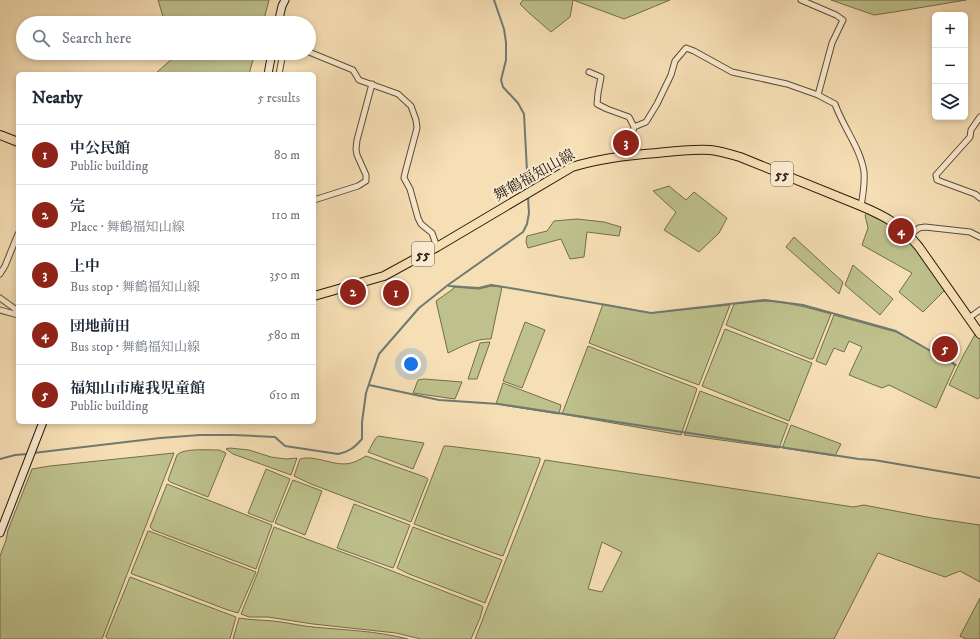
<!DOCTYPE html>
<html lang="en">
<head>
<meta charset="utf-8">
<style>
  :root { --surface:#fff; --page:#f2f2f3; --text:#1f2937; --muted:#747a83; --line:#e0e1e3; --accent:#8f2418 }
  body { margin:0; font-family:"IM FELL DW Pica","Noto Serif JP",serif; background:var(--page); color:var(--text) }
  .controls { position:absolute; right:12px; top:12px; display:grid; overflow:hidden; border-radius:6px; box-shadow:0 2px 6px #0003 }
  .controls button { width:36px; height:36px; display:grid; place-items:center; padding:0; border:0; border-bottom:1px solid var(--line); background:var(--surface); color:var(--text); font:20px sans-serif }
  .you { position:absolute; left:411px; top:364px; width:14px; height:14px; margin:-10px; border:3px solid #fff; border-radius:50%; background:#1a73e8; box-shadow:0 0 0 6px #1a73e833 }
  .badge { display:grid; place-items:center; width:26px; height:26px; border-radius:50%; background:var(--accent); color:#fff; font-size:13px; font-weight:700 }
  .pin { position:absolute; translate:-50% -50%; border:2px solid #fff; box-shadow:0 1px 4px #0006 }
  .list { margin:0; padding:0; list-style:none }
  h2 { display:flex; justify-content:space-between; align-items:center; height:52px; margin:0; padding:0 16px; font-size:17px }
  h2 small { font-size:13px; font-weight:400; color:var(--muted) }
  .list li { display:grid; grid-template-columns:26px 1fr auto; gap:12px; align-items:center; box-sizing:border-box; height:60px; padding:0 16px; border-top:1px solid var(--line) }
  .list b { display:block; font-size:15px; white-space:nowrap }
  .list p { margin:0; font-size:13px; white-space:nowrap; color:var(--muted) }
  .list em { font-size:13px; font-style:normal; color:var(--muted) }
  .icon { flex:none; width:22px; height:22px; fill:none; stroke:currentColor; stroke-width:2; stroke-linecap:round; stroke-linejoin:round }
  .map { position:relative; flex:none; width:980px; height:639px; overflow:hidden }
  .search { position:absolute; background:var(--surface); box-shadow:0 2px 6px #0003; left:16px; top:16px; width:300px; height:44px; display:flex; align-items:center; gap:10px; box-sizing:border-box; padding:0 14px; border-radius:22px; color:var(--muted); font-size:15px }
  .panel { position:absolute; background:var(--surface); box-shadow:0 2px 6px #0003; left:16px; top:72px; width:300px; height:352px; border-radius:6px }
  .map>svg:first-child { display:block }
  .green { fill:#bec18c; stroke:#726e4d; fill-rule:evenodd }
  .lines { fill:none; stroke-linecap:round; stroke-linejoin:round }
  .stream { stroke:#6f7a73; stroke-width:2 }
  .street-casing { stroke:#5a4c38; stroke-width:7 }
  .secondary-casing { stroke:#251b0e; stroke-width:9 }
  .primary-casing { stroke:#251b0e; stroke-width:10 }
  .street { stroke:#faeacf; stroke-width:5 }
  .secondary { stroke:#faeacf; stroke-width:7 }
  .primary { stroke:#f7dfb5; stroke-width:8 }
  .labels { text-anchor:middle; stroke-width:4; stroke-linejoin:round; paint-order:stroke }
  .shield { fill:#faeacf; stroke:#655948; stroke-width:1 }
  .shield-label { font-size:14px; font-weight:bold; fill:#251b0e }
  .street-label { font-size:15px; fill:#251b0e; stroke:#faeacf }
</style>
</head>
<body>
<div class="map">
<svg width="980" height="639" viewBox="0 0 980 639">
  <rect width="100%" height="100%" fill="#f7dfb5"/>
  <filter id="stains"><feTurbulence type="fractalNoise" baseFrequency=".005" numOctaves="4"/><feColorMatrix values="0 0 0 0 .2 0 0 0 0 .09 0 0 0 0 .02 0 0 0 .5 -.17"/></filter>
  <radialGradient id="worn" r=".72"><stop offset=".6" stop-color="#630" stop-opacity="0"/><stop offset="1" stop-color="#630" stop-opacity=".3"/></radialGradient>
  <!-- green -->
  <path class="green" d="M 158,0 L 269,0 L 263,23 L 165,23 Z
    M 523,0 L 670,0 L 624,19 L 573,0 L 570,17 L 551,32 L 528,12 L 520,4 Z
    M 831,0 L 966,0 L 894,12 L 874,15 Z
    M 173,53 L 255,53 L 249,74 L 155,74 L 174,57 Z
    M 669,186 L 686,200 L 694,192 L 727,218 L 719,233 L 699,252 L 664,230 L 676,212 L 653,191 Z
    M 867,213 L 888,224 L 916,248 L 945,290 L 923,312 L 899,292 L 912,273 L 862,245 L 868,228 L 865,215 Z
    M 577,219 L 604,222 L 621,227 L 619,236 L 587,232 L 584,257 L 570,259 L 561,239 L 528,248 L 526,242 L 527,236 L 547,231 L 554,221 Z
    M 794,237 L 843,282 L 839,294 L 786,247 Z
    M 853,265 L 893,299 L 880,315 L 845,285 Z
    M 491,286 L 502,287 L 491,339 C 476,338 461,347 448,353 L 436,301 L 453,289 L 454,287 L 479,289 Z
    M 765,301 C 788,302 809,308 831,314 L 813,359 L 810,359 L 726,325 L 734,304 Z
    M 603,304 L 651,313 L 730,305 L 699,385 L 666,373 L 589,343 Z
    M 834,315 L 896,332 L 929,350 L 946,358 L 955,366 L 936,408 L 889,385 L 882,388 L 849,375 L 862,347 L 849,341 L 844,352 L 834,348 L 826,365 L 816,361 Z
    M 525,322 L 545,330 L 522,388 L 503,381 Z
    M 725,329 L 812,363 L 789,421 L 702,386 Z
    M 976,333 L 980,338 L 980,397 L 978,399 L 949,385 L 964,354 Z
    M 488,342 L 490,342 L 477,379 L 468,379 L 480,343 Z
    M 588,346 L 696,388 L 697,389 L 681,435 L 562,414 Z
    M 424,379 L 462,382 L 455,399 L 413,393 L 418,380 Z
    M 503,383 L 561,405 L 559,414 L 496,404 Z
    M 700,391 L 788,424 L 779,448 L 684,435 Z
    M 791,425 L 841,444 L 835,456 L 783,448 L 783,446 Z
    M 378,436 L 424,443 L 413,469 L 368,452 L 375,439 Z
    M 444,446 L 448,446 C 478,450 509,453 540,458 L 540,461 L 503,556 L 499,555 L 414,524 Z
    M 230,448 L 249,450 L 271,457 L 286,459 L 297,458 L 291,475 L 233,454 L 226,449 Z
    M 219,450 L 226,453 L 208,497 L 170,482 L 168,480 L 177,455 C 183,448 209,450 219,450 Z
    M 174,453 L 102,639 L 0,639 L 0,556 L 6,540 L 8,530 L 32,469 L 50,466 Z
    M 366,456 L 425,477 L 428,479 L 411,522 L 311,484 L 294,476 L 300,459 C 317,454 337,469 354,462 C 358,461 362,458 366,456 Z
    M 545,460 L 665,478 L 853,507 L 864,505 L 932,518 L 980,525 L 980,582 L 960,571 L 945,577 L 878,553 L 834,639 L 475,639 ZM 602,542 L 622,552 L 602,592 L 588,589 Z
    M 266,469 L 290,479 L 273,522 L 271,522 L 248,513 Z
    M 293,480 L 322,491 L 305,535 L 275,523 L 292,482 Z
    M 167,484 L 272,525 L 256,569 L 153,530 L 150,527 Z
    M 354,504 L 410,525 L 394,566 L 393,568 L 337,548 Z
    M 274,527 L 374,564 L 482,606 L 483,607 L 480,618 L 471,639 L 421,639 L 396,633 L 313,624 L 268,617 L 249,617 L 241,614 L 258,572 L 259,568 Z
    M 413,527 L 502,560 L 485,603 L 409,574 L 397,568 Z
    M 148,531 L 149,531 L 256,572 L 238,613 L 225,609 L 160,584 L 132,574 L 131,573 Z
    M 130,577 L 236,617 L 230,639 L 108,639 L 106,637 L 106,636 Z
    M 980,598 L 980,639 L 966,639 L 960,636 Z
    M 239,618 C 250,620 262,620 273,621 C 286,622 300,626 313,627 C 345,630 377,631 408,639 L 233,639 Z"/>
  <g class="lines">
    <!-- stream -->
    <path class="stream" d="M 494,0 L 504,29 L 506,42 L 506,60 L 501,80 L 503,87 L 518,103 L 524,114 L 528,190
      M 449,286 L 479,288 L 491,285 L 516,289 L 651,313 L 765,300 L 803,305 L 896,331 L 929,350 L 946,358 L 956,365
      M 369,385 L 439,400 L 499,404 L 859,459 L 874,460 L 980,478
      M 33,453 L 160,438 L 200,435 L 234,435 L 275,437 L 285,446 L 338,454 C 349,452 355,447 362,439 L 362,422 L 366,393 L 379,354 L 419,308 L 448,285 L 523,232 L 527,224 L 529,213 L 528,197
      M 0,459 L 15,455 L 28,454"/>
    <defs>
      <path id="street" d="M 801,0 L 836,15 L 843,20 L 832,43 L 818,95
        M 309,52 L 353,70 L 359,80 L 398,94 L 411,106 L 416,120 L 417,128 L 405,173 L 404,178 L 410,189 L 418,218 L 421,224 L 432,233 L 437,247
        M 589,72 L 601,77 L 598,93 L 597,104 L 607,109 L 629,117 L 634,127 L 627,155
        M 279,74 L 283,53
        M 980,117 L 971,130 L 970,137 L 936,175 L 937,180 L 975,194 L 980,198
        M 634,127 L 646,122 L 657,104 L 671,75 L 675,61 L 686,48 L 694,51 L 732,72 L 787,84 L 818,95 L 835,104 C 843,127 861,149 864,172 C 865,184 863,195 861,206
        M 314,200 L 358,186 L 366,181 L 366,175 L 357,155 L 356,149 L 357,140 L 372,84
        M 910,235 L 919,228 L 925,227 L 970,232 L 980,237
        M 0,274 L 5,266 L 18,234
        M 0,298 L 18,311
        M 0,310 L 18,315
        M 969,318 L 980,310"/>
      <path id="secondary" d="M 278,23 L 282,6 L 285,0
        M 268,74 L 272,53
        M 0,533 L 43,422"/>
      <path id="primary" d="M 0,135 L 18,142
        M 314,296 L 384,276 L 437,247 L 572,167 C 601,158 628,155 657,153 C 675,151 692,149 710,150 C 720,151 730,154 740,157 L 861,206 C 887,217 901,225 919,247 L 980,334"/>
    </defs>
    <!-- street casing -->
    <use href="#street" class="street-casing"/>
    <!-- secondary casing -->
    <use href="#secondary" class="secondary-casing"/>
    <!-- primary casing -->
    <use href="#primary" class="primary-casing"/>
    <!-- street -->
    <use href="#street" class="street"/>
    <!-- secondary -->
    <use href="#secondary" class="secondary"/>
    <!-- primary -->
    <use href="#primary" class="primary"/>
  </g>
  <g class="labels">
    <!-- shield labels -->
    <g class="shield">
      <rect x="771" y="162" width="22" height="24" rx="3"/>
      <rect x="412" y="242" width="22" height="24" rx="3"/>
    </g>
    <g class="shield-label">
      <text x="782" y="179">55</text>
      <text x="423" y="259">55</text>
    </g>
    <!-- street labels -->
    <g class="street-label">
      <text transform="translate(534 175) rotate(-29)" y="5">舞鶴福知山線</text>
    </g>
  </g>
  <rect width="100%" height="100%" filter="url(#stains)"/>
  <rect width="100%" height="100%" fill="url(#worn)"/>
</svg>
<div class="controls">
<button>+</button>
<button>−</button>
<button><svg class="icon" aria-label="layers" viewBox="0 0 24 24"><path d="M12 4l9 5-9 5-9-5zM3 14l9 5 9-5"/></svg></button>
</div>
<div class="you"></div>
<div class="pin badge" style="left:396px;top:293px">1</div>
<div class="pin badge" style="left:353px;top:292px">2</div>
<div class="pin badge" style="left:626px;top:143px">3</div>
<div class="pin badge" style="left:901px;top:231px">4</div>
<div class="pin badge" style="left:945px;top:349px">5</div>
<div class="search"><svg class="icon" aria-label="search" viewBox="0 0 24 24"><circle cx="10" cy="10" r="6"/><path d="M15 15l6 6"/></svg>Search here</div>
<section class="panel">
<h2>Nearby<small>5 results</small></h2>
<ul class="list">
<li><span class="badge">1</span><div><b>中公民館</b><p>Public building</p></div><em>80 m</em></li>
<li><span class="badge">2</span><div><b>完</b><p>Place · 舞鶴福知山線</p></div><em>110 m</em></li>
<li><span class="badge">3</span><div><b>上中</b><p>Bus stop · 舞鶴福知山線</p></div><em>350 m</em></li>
<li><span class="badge">4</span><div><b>団地前田</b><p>Bus stop · 舞鶴福知山線</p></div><em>580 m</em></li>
<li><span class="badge">5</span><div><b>福知山市庵我児童館</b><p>Public building</p></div><em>610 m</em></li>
</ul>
</section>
</div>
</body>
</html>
